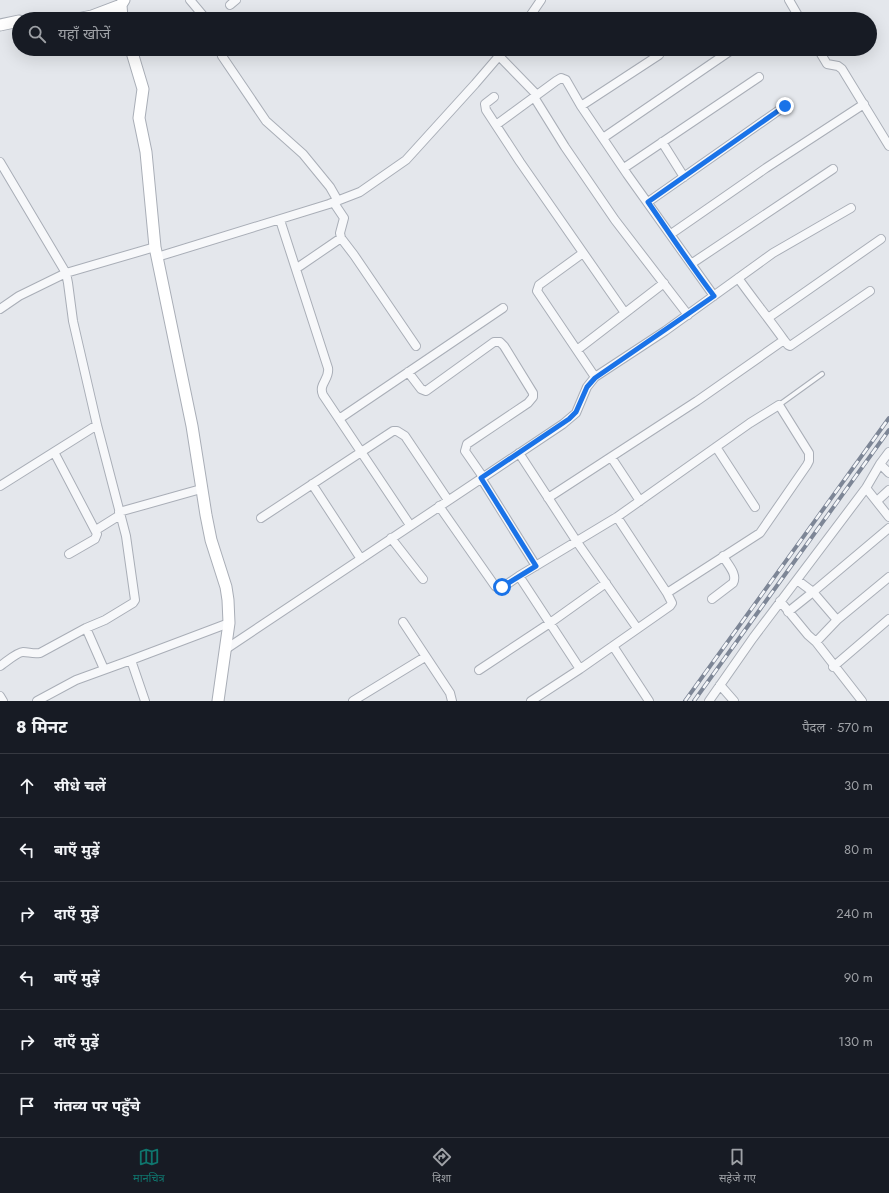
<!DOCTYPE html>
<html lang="hi">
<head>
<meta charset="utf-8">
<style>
  :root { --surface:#171b24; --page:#242831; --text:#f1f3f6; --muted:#9ea1a6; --line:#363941; --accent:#0f766e }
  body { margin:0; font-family:Jost,"Noto Sans Devanagari",sans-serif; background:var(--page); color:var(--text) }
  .stop { position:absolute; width:12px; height:12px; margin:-9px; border:3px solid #1a73e8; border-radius:50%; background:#fff }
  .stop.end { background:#1a73e8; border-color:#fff; box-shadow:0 1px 4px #0008 }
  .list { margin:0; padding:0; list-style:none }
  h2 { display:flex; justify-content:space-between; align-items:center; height:52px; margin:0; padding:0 16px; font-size:17px }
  h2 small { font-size:13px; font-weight:400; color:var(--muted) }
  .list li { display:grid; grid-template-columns:26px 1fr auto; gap:12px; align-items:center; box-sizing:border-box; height:64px; padding:0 16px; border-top:1px solid var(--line) }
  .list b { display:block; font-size:15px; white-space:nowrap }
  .list em { font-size:13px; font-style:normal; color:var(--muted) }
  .icon { flex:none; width:22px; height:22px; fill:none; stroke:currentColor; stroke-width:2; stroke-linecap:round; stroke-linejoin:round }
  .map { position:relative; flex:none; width:889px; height:701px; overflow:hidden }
  .search { position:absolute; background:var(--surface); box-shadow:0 4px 16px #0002; left:12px; right:12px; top:12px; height:44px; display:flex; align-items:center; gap:10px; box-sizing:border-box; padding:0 14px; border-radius:22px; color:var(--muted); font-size:15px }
  .sheet { height:436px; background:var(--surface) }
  nav { display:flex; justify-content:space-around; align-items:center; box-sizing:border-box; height:56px; border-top:1px solid var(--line); background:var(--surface); font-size:11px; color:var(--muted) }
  nav a { display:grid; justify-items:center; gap:2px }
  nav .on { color:var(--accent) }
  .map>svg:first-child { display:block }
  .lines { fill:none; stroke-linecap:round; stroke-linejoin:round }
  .lane-casing { stroke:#a9aeb7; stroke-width:6 }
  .street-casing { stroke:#a9aeb7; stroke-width:10 }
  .secondary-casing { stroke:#a9aeb7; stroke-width:13 }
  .lane { stroke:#f7f8fa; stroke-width:4 }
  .street { stroke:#f7f8fa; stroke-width:8 }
  .secondary { stroke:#fff; stroke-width:11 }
  .rail-casing { stroke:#7d8696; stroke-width:4 }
  .rail { stroke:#f4f6f9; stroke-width:2.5; stroke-dasharray:8; stroke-linecap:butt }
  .route { stroke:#1a73e8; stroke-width:5 }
</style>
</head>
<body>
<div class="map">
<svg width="889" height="701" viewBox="0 0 889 701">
  <rect width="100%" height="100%" fill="#e4e7ec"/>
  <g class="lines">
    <defs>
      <path id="lane" d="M 779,405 L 822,374"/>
      <path id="street" d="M 190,0 L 206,19
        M 789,0 L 800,19
        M 230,5 L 236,0
        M 528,19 L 541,0
        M 223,49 L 221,53 L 222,56 L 266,121 L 303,154 L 330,187 L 338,201
        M 818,49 L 827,64 L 838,66 L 842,69 L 889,146
        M 499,56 L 537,95
        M 494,97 L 485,104 L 486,110 L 520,162 L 625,313
        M 534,97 L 565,147 L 615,220 L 688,315
        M 581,106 L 659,55
        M 496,125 L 556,81 L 561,78 L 566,80 L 581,106 L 627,174 L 714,296
        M 603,138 L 733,49
        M 662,142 L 684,177
        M 0,162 L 66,273 L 68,283 L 73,321 L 97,425 L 126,536 L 135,600 L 133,603 L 105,620 L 86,628 L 104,669
        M 624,168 L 759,77
        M 648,202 L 785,106
        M 334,203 L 344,218 L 340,233 L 341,238 L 354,255 L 416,346
        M 280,220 L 328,368 C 330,379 318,384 323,395 L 410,525
        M 671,234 L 766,168 L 864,104
        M 583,253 L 539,285 L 537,291 L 595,377
        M 157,257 L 329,204 L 360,192 L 406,160 L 475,84 L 505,49
        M 691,264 L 833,169
        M 300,266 L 341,238
        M 0,309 L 19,296 L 66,273 L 155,247
        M 768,318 L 881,239
        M 784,340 L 788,345 L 790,346 L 870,291
        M 577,350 L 664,283
        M 408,372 L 421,389 L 426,391 L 494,342 L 500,342 L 504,346 L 533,393 L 533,397 L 528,403 L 467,444 L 465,451 L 483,477
        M 339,419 L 503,308
        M 716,447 L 755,507
        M 54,452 L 97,534 L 95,539 L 69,554
        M 889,452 L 880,464 L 889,473
        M 519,453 L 577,542 L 637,628
        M 611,457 L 640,501
        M 481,478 L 536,566
        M 312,484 L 361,559
        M 0,486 L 97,425
        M 866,488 L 889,517
        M 548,498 L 697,401 L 784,340 C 769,319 753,299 738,278
        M 877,501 L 889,490
        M 439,506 L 495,586 L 498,588 L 503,587 L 519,576 L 580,669 L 670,606 L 672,603 L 667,593 L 617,517
        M 119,512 L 201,489
        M 261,518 L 393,431 L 397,431 L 405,436 L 448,500
        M 96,530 L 120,515
        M 391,538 L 423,579
        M 519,576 L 617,517 L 750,423 L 779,405 L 809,453 L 809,461 L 807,465 L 760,533 L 667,593
        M 712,599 L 733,583 C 738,574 727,564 723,556
        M 780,601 L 808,635 L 816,642 L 862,701
        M 788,612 L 813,592 L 797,580
        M 837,620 L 813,592 L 889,528
        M 403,622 L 450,693 L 452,701
        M 816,642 L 837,620 L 889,577
        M 613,646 L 649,701
        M 226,649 L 563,424 L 576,413 L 587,387 L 595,377 L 665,331 L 773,253 L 851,208
        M 0,666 C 5,663 17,652 23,652 C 29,652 32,654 40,653 L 86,628
        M 833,667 L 889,619
        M 479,670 L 550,623 L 606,583
        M 720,685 L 734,701
        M 0,696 L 3,701
        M 37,701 L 76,680 L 131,660
        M 145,701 L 131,660 L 229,623
        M 353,701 L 425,657
        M 531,701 L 580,669
        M 709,701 L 753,638 L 866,488 L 880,464"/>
      <path id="secondary" d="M 77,19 L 92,16 L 121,5
        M 122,19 L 121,5 L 124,0
        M 0,25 L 19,21
        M 131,49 L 143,89 L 139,118 L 146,152 L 155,247 L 192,426 L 206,515 L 211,540 L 226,587 L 228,600 L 229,623 L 218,701"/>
    </defs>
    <!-- lane casing -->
    <use href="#lane" class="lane-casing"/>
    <!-- street casing -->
    <use href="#street" class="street-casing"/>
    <!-- secondary casing -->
    <use href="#secondary" class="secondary-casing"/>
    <!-- lane -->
    <use href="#lane" class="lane"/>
    <!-- street -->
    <use href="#street" class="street"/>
    <!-- secondary -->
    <use href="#secondary" class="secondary"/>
    <defs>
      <path id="rail" d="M 685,701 L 889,418
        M 694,701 L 889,430"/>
    </defs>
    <!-- rail casing -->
    <use href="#rail" class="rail-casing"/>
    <!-- rail -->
    <use href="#rail" class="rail"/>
  </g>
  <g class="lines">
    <!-- route -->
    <path class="route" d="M 502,587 L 536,566 L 481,478 L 569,419 L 576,412 L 587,387 L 595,378 L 714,296 C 691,266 670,234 648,202 L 785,106"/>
  </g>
</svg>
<div class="stop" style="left:502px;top:587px"></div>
<div class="stop end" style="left:785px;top:106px"></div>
<div class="search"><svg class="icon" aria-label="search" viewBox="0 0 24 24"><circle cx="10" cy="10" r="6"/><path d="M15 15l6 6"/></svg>यहाँ खोजें</div>
</div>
<section class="sheet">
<h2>8 मिनट<small>पैदल · 570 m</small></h2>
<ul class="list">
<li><svg class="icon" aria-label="ahead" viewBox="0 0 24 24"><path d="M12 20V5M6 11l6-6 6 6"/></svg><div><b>सीधे चलें</b></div><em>30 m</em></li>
<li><svg class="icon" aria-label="left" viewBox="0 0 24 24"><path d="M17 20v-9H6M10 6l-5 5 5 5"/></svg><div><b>बाएँ मुड़ें</b></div><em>80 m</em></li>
<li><svg class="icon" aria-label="right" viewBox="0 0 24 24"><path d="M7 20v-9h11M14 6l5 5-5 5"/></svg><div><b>दाएँ मुड़ें</b></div><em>240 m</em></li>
<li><svg class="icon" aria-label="left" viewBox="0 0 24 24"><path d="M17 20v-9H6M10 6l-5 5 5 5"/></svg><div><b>बाएँ मुड़ें</b></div><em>90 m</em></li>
<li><svg class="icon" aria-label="right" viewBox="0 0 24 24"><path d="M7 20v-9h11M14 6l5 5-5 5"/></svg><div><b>दाएँ मुड़ें</b></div><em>130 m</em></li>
<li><svg class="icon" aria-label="arrive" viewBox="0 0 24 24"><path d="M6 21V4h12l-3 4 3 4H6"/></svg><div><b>गंतव्य पर पहुँचे</b></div></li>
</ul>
</section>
<nav>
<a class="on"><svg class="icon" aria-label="map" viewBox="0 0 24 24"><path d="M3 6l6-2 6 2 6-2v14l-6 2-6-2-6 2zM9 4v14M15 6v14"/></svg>मानचित्र</a>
<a><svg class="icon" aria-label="directions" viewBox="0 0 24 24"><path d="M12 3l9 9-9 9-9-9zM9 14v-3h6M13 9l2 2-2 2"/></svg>दिशा</a>
<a><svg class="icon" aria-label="saved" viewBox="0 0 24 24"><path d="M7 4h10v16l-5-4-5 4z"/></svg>सहेजे गए</a>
</nav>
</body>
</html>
